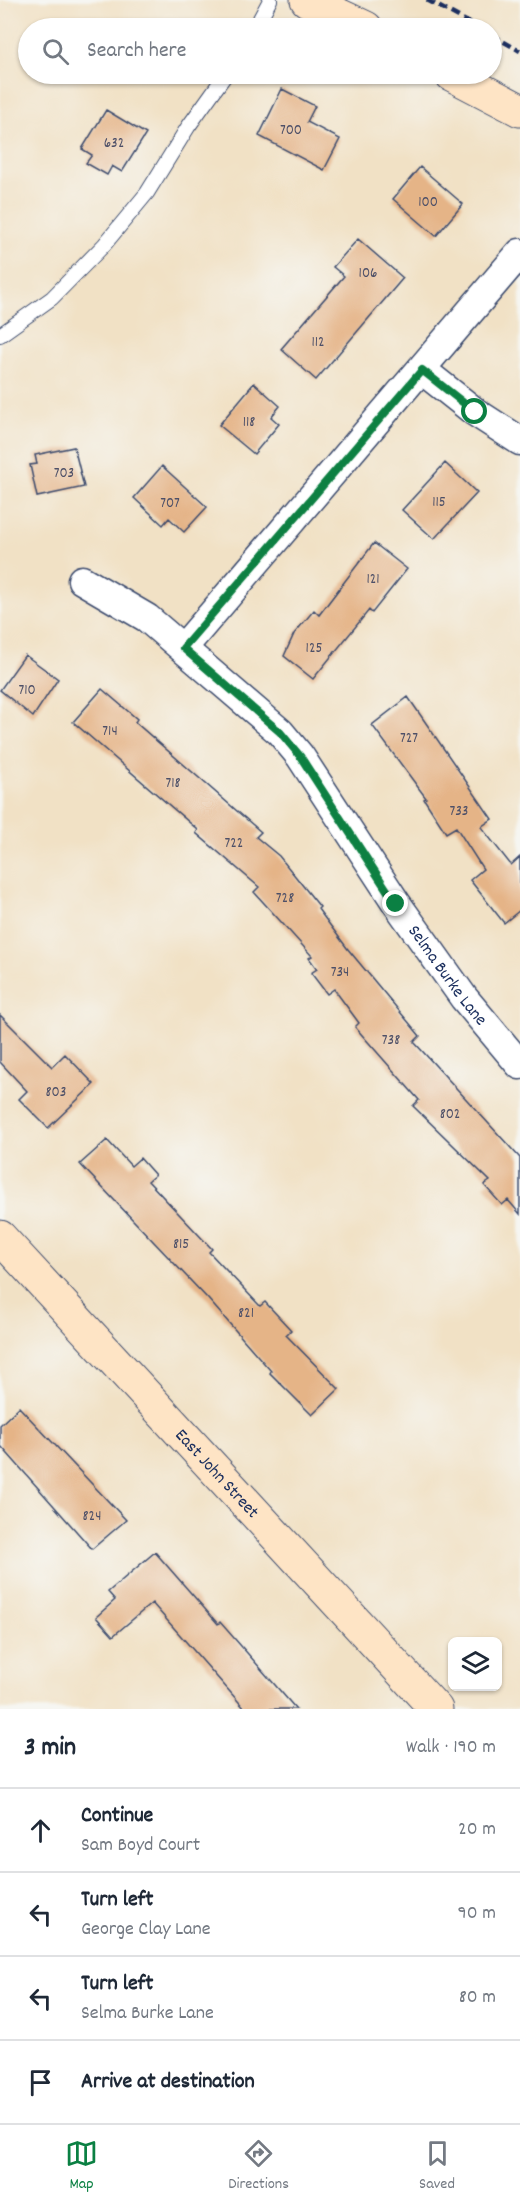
<!DOCTYPE html>
<html lang="en">
<head>
<meta charset="utf-8">
<style>
  :root { --surface:#fff; --page:#f6f6f7; --text:#1f2937; --muted:#747a83; --line:#e0e1e3; --accent:#0b8043 }
  body { margin:0; font-family:Dekko,sans-serif; background:var(--page); color:var(--text) }
  .controls { position:absolute; right:18px; bottom:18px; display:grid; overflow:hidden; border-radius:9px; box-shadow:0 2px 4px #0004 }
  .controls button { width:54px; height:54px; display:grid; place-items:center; padding:0; border:0; border-bottom:2px solid var(--line); background:var(--surface); color:var(--text); font:30px sans-serif }
  .stop { position:absolute; width:18px; height:18px; margin:-14px; border:4px solid #0b8043; border-radius:50%; background:#fff }
  .stop.end { background:#0b8043; border-color:#fff; box-shadow:0 2px 6px #0008 }
  .list { margin:0; padding:0; list-style:none }
  h2 { display:flex; justify-content:space-between; align-items:center; height:78px; margin:0; padding:0 24px; font-size:26px }
  h2 small { font-size:20px; font-weight:400; color:var(--muted) }
  .list li { display:grid; grid-template-columns:39px 1fr auto; gap:18px; align-items:center; box-sizing:border-box; height:84px; padding:0 24px; border-top:2px solid var(--line) }
  .list b { display:block; font-size:22px; white-space:nowrap }
  .list p { margin:0; font-size:20px; white-space:nowrap; color:var(--muted) }
  .list em { font-size:20px; font-style:normal; color:var(--muted) }
  .icon { flex:none; width:33px; height:33px; fill:none; stroke:currentColor; stroke-width:2; stroke-linecap:round; stroke-linejoin:round }
  .map { position:relative; flex:none; width:520px; height:1709px; overflow:hidden }
  .search { position:absolute; background:var(--surface); box-shadow:0 2px 4px #0004; left:18px; right:18px; top:18px; height:66px; display:flex; align-items:center; gap:15px; box-sizing:border-box; padding:0 21px; border-radius:33px; color:var(--muted); font-size:22px }
  .sheet { height:414px; background:var(--surface) }
  nav { display:flex; justify-content:space-around; align-items:center; box-sizing:border-box; height:84px; border-top:2px solid var(--line); background:var(--surface); font-size:16px; color:var(--muted) }
  nav a { display:grid; justify-items:center; gap:3px }
  nav .on { color:var(--accent) }
  .map>svg:first-child { display:block }
  .building { fill:#e5b487 }
  .lines { fill:none; stroke-linecap:round; stroke-linejoin:round }
  .lane-casing { stroke:#3b4a6d; stroke-width:16 }
  .street-casing { stroke:#3b4a6d; stroke-width:31 }
  .secondary-casing { stroke:#3b4a6d; stroke-width:35 }
  .lane { stroke:#fff; stroke-width:14 }
  .street { stroke:#fff; stroke-width:28 }
  .secondary { stroke:#fee4c5; stroke-width:33 }
  .rail { stroke:#1b2f5e; stroke-width:4.5; stroke-dasharray:9 4.5; stroke-linecap:butt }
  .route { stroke:#0b8043; stroke-width:8 }
  .labels { text-anchor:middle; stroke-width:5; stroke-linejoin:round; paint-order:stroke }
  .number-label { font-size:15px; fill:#4e5068 }
  .street-label { font-size:18px; fill:#1b2f5e; stroke:#f6f6f2 }
</style>
</head>
<body>
<div class="map">
<svg width="520" height="1709" viewBox="0 0 520 1709">
  <rect width="100%" height="100%" fill="#f6f6f2"/>
  <filter id="ink" filterUnits="userSpaceOnUse"><feTurbulence type="fractalNoise" baseFrequency=".0167" numOctaves="2"/><feDisplacementMap in="SourceGraphic" scale="12" xChannelSelector="R" yChannelSelector="G"/><feConvolveMatrix kernelMatrix="1 2 1 2 8 2 1 2 1" color-interpolation-filters="sRGB"/></filter>
  <filter id="wash" filterUnits="userSpaceOnUse"><feTurbulence type="fractalNoise" baseFrequency=".008" numOctaves="4" result="noise"/><feDisplacementMap in="SourceGraphic" scale="24" xChannelSelector="R" yChannelSelector="G"/><feGaussianBlur stdDeviation="1.35" result="paint"/><feColorMatrix in="noise" values="0 0 0 0 0 0 0 0 0 0 0 0 0 0 0 0 0 1.4 0 .05"/><feComposite in="paint" operator="in"/></filter>
  <g filter="url(#wash)">
    <rect width="100%" height="100%" fill="#f1e1c5"/>
    <g id="blocks">
      <!-- building -->
      <path class="building" d="M 282,89 L 315,106 L 307,122 L 340,139 L 324,170 L 259,136 Z
        M 106,110 L 146,134 L 122,172 L 112,166 L 107,175 L 86,163 L 92,155 L 82,149 Z
        M 420,167 L 463,204 L 436,236 L 393,199 Z
        M 358,239 L 403,278 L 316,380 L 281,349 L 344,276 L 333,267 Z
        M 254,383 L 280,406 L 271,417 L 279,424 L 254,454 L 219,425 Z
        M 74,447 L 84,487 L 37,497 L 30,465 L 37,464 L 35,455 Z
        M 445,463 L 477,493 L 434,539 L 402,510 Z
        M 162,466 L 207,507 L 184,532 L 169,518 L 163,525 L 134,498 Z
        M 374,543 L 407,569 L 372,613 L 369,610 L 313,679 L 284,656 L 294,634 L 314,610 L 319,615 Z
        M 25,655 L 58,679 L 33,717 L 0,690 Z
        M 102,689 L 137,719 L 135,722 L 261,832 L 256,837 L 279,856 L 320,907 L 318,909 L 347,948 L 420,1036 L 414,1042 L 520,1158 L 520,1214 L 508,1200 L 502,1205 L 484,1185 L 490,1181 L 413,1106 L 419,1100 L 355,1027 L 359,1023 L 334,989 L 327,994 L 311,973 L 317,969 L 309,958 L 312,956 L 254,892 L 259,887 L 196,833 L 198,830 L 73,722 Z
        M 408,697 L 492,819 L 481,827 L 511,865 L 520,857 L 520,910 L 504,923 L 470,880 L 483,869 L 456,827 L 446,833 L 424,799 L 426,798 L 372,725 Z
        M 0,1015 L 52,1067 L 65,1054 L 94,1084 L 48,1128 L 19,1099 L 27,1091 L 0,1062 Z
        M 107,1140 L 131,1166 L 140,1158 L 155,1175 L 148,1181 L 212,1249 L 209,1252 L 260,1306 L 265,1302 L 291,1330 L 286,1335 L 339,1389 L 312,1415 L 270,1373 L 271,1371 L 208,1299 L 80,1164 Z
        M 19,1407 L 126,1520 L 92,1549 L 0,1445 L 0,1425 Z
        M 155,1552 L 218,1624 L 220,1622 L 296,1709 L 245,1709 L 152,1603 L 113,1636 L 96,1617 L 115,1600 L 108,1592 Z"/>
    </g>
  </g>
  <g filter="url(#ink)">
    <use href="#blocks" fill-opacity="0" stroke="#3b4a6d" stroke-width="1.5"/>
    <g class="lines">
      <defs>
        <path id="lane" d="M 255,28 L 270,0
          M 0,335 L 52,298 L 104,245 L 147,193 L 188,127 L 226,74"/>
        <g id="street">
          <path d="M 422,370 L 475,412 L 520,441"/>
          <path id="s1" d="M 82,580 L 147,618 L 280,732 L 300,756 L 397,904 L 464,998 L 520,1065"/>
          <path d="M 183,648 L 520,253"/>
        </g>
        <g id="secondary">
          <path d="M 307,0 L 366,28"/>
          <path d="M 451,74 L 520,110"/>
          <path id="s2" d="M 0,1237 L 436,1709"/>
        </g>
      </defs>
      <!-- lane casing -->
      <use href="#lane" class="lane-casing"/>
      <!-- street casing -->
      <use href="#street" class="street-casing"/>
      <!-- secondary casing -->
      <use href="#secondary" class="secondary-casing"/>
      <!-- lane -->
      <use href="#lane" class="lane"/>
      <!-- street -->
      <use href="#street" class="street"/>
      <!-- secondary -->
      <use href="#secondary" class="secondary"/>
      <!-- rail -->
      <path class="rail" d="M 427,0 L 479,28
        M 492,35 L 520,51"/>
    </g>
  </g>
  <g class="lines" filter="url(#ink)">
    <!-- route -->
    <path class="route" d="M 396,904 L 300,756 L 280,732 L 183,648 L 422,370 L 475,412"/>
  </g>
  <g class="labels">
    <!-- number labels -->
    <g class="number-label">
      <text x="291" y="134">700</text>
      <text x="114" y="147">632</text>
      <text x="428" y="206">100</text>
      <text x="368" y="277">106</text>
      <text x="318" y="346">112</text>
      <text x="249" y="426">118</text>
      <text x="64" y="477">703</text>
      <text x="439" y="506">115</text>
      <text x="170" y="507">707</text>
      <text x="373" y="583">121</text>
      <text x="314" y="652">125</text>
      <text x="27" y="694">710</text>
      <text x="110" y="735">714</text>
      <text x="409" y="742">727</text>
      <text x="173" y="787">718</text>
      <text x="459" y="815">733</text>
      <text x="234" y="847">722</text>
      <text x="285" y="902">728</text>
      <text x="340" y="976">734</text>
      <text x="391" y="1044">738</text>
      <text x="56" y="1096">803</text>
      <text x="450" y="1118">802</text>
      <text x="181" y="1248">815</text>
      <text x="246" y="1317">821</text>
      <text x="92" y="1520">824</text>
    </g>
    <!-- street labels -->
    <g class="street-label">
      <text dy="6" stroke="none"><textPath href="#s1" startOffset="546">Selma Burke Lane</textPath></text>
      <text dy="6" stroke="none"><textPath href="#s2" startOffset="321">East John Street</textPath></text>
    </g>
  </g>
</svg>
<div class="controls">
<button><svg class="icon" aria-label="layers" viewBox="0 0 24 24"><path d="M12 4l9 5-9 5-9-5zM3 14l9 5 9-5"/></svg></button>
</div>
<div class="stop" style="left:475px;top:412px"></div>
<div class="stop end" style="left:396px;top:904px"></div>
<div class="search"><svg class="icon" aria-label="search" viewBox="0 0 24 24"><circle cx="10" cy="10" r="6"/><path d="M15 15l6 6"/></svg>Search here</div>
</div>
<section class="sheet">
<h2>3 min<small>Walk · 190 m</small></h2>
<ul class="list">
<li><svg class="icon" aria-label="ahead" viewBox="0 0 24 24"><path d="M12 20V5M6 11l6-6 6 6"/></svg><div><b>Continue</b><p>Sam Boyd Court</p></div><em>20 m</em></li>
<li><svg class="icon" aria-label="left" viewBox="0 0 24 24"><path d="M17 20v-9H6M10 6l-5 5 5 5"/></svg><div><b>Turn left</b><p>George Clay Lane</p></div><em>90 m</em></li>
<li><svg class="icon" aria-label="left" viewBox="0 0 24 24"><path d="M17 20v-9H6M10 6l-5 5 5 5"/></svg><div><b>Turn left</b><p>Selma Burke Lane</p></div><em>80 m</em></li>
<li><svg class="icon" aria-label="arrive" viewBox="0 0 24 24"><path d="M6 21V4h12l-3 4 3 4H6"/></svg><div><b>Arrive at destination</b></div></li>
</ul>
</section>
<nav>
<a class="on"><svg class="icon" aria-label="map" viewBox="0 0 24 24"><path d="M3 6l6-2 6 2 6-2v14l-6 2-6-2-6 2zM9 4v14M15 6v14"/></svg>Map</a>
<a><svg class="icon" aria-label="directions" viewBox="0 0 24 24"><path d="M12 3l9 9-9 9-9-9zM9 14v-3h6M13 9l2 2-2 2"/></svg>Directions</a>
<a><svg class="icon" aria-label="saved" viewBox="0 0 24 24"><path d="M7 4h10v16l-5-4-5 4z"/></svg>Saved</a>
</nav>
</body>
</html>
